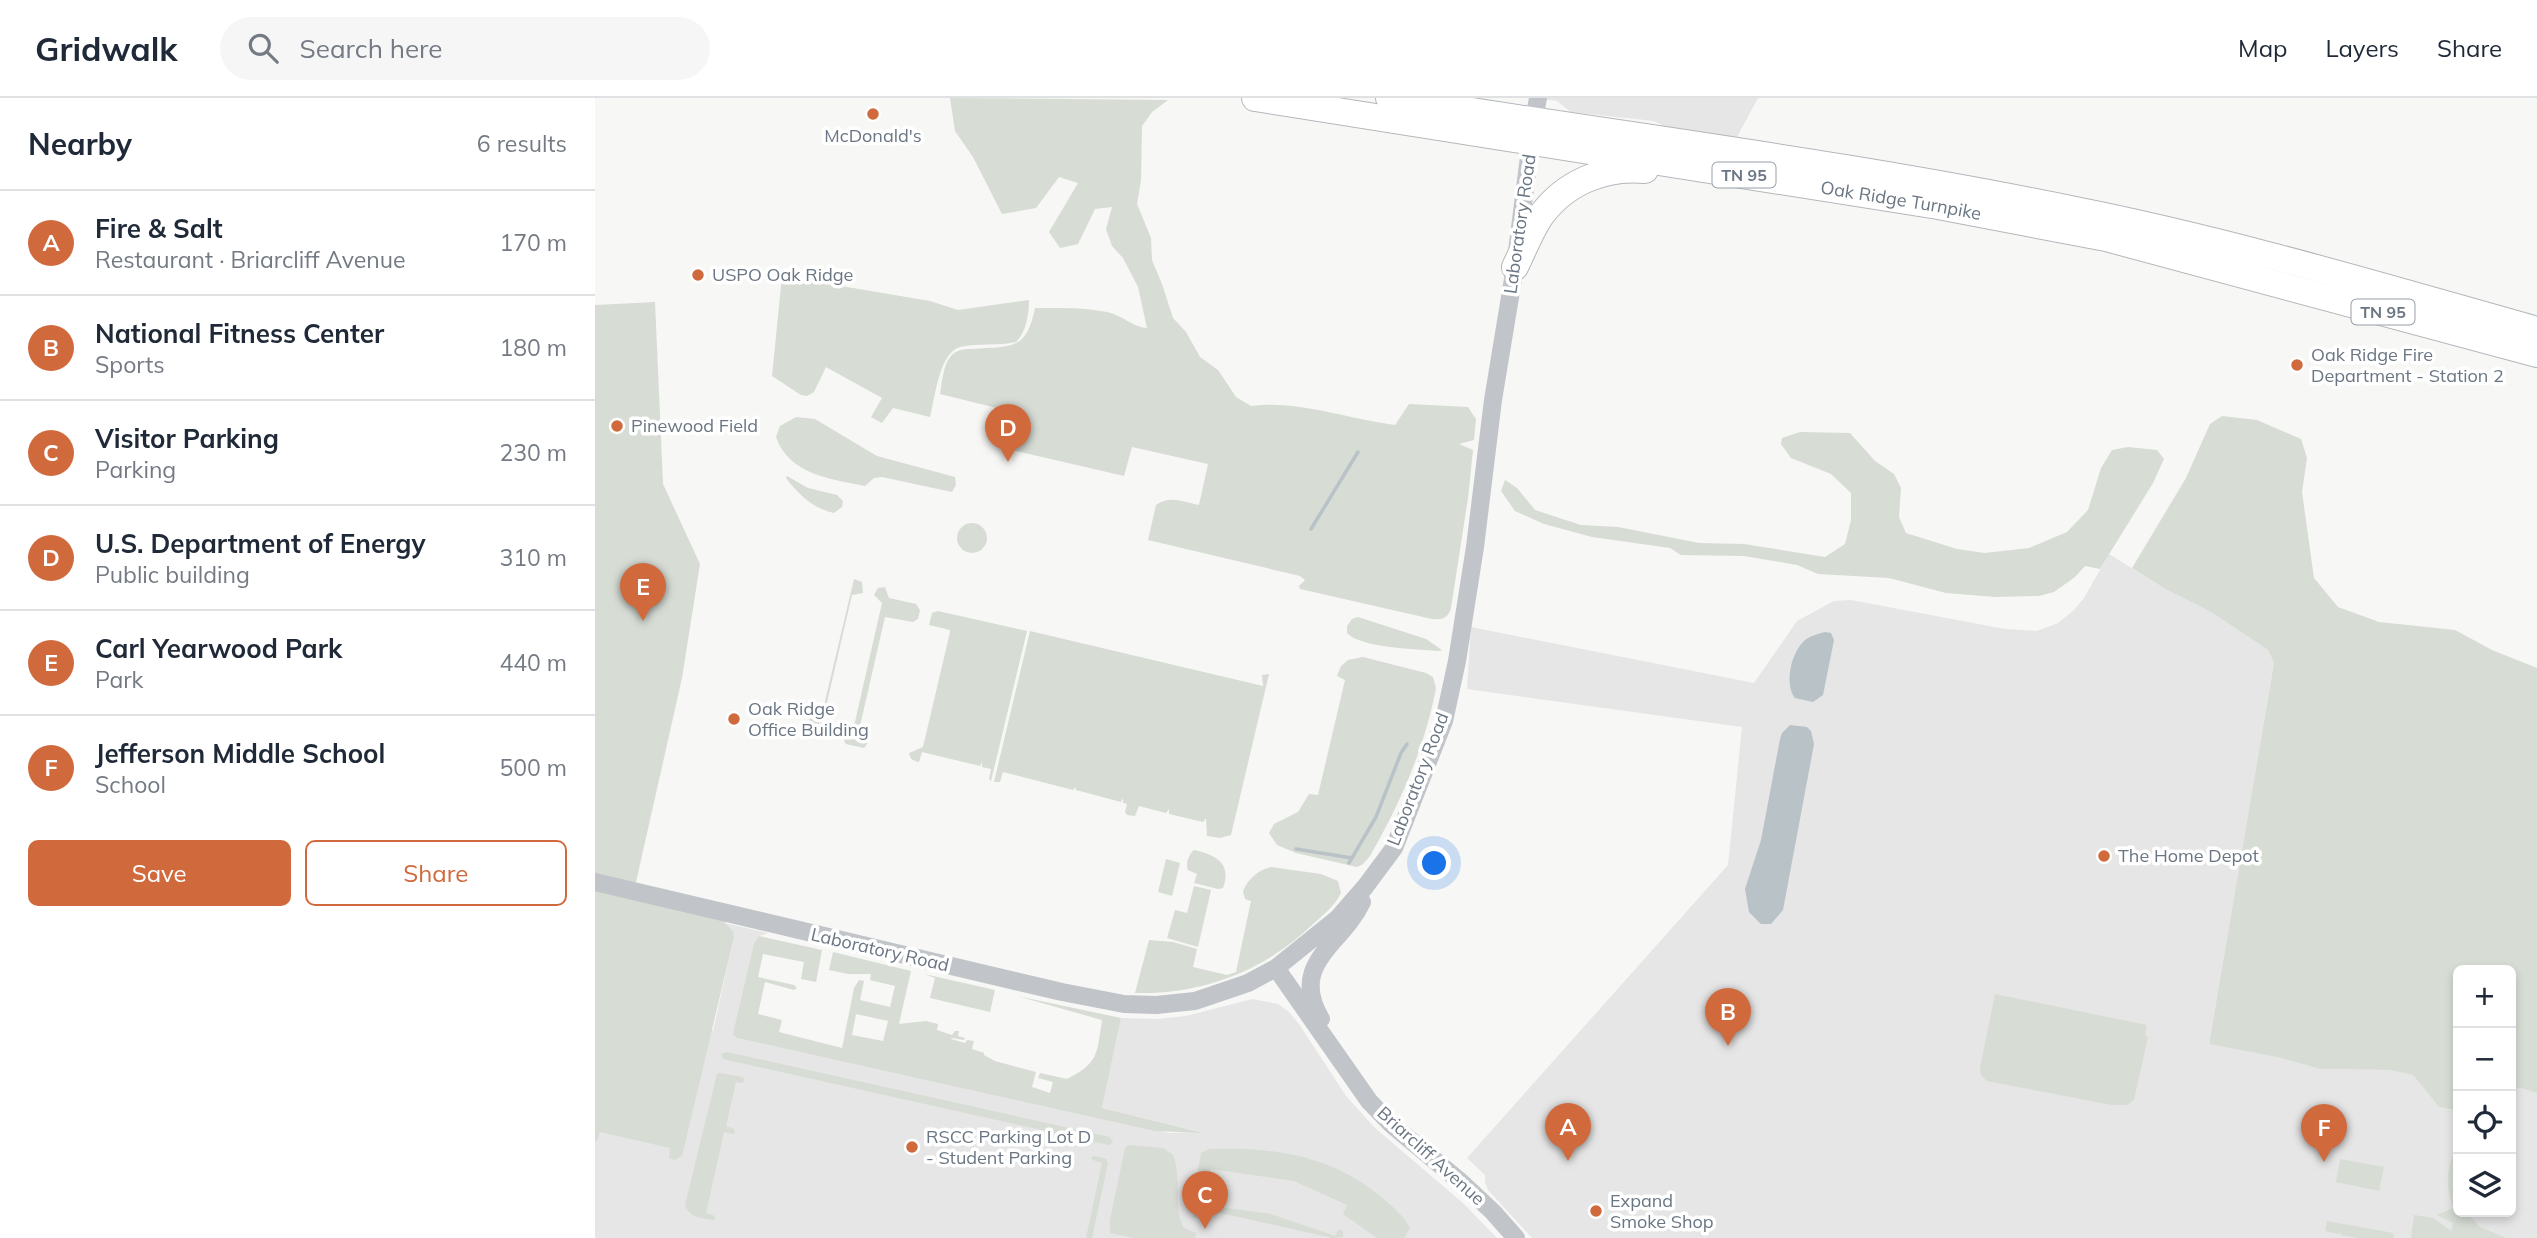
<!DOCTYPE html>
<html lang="en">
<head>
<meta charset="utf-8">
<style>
  :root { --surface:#fff; --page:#f6f6f7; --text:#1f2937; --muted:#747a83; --line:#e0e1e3; --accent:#d06a3d }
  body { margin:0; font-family:Mulish,sans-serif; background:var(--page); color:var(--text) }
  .controls { position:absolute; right:21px; bottom:21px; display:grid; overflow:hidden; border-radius:10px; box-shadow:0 4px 10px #0003 }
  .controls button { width:63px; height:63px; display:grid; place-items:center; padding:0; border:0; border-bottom:2px solid var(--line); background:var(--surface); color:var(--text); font:35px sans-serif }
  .you { position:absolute; left:840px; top:766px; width:24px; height:24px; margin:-18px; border:5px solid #fff; border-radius:50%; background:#1a73e8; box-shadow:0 0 0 10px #1a73e833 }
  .badge { display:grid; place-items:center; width:46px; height:46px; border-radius:50%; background:var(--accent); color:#fff; font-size:23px; font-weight:700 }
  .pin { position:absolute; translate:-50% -58px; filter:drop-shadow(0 2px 4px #0008) }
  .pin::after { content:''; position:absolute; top:37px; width:24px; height:21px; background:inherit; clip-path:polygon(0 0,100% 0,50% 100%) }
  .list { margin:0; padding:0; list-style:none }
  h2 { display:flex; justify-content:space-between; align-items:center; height:91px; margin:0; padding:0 28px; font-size:30px }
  h2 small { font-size:23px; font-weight:400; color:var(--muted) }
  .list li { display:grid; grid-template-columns:46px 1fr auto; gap:21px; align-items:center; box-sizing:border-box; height:105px; padding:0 28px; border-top:2px solid var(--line) }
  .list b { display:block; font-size:26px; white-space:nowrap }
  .list p { margin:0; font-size:23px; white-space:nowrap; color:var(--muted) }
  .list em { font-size:23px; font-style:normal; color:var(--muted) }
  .actions { display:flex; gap:14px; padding:21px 28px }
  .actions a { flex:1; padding:16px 0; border:2px solid var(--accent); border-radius:10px; text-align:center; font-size:24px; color:var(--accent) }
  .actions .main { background:var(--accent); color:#fff }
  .icon { flex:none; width:38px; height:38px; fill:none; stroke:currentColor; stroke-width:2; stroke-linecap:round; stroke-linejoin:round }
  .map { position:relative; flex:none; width:1942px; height:1140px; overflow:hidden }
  header { display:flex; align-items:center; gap:42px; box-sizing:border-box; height:98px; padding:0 35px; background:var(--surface); border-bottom:2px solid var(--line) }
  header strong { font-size:33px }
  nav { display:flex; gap:38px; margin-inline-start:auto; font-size:24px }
  .search { width:490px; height:63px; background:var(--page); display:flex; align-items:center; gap:18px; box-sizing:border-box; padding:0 24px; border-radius:38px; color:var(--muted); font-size:26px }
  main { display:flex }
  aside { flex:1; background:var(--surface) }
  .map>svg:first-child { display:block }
  .built { fill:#e5e6e5 }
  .green { fill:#d7dcd5; fill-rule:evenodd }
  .water { fill:#b9c2c7 }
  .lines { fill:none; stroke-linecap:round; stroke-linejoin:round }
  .stream { stroke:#b9c2c7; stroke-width:3.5 }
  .highway-casing { stroke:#b4b7ba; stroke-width:28 }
  .minor { stroke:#c1c4c8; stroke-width:18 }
  .highway { stroke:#fff; stroke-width:26 }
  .poi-dot { fill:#d06a3d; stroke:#fff; stroke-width:2.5 }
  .labels { text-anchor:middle; stroke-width:7; stroke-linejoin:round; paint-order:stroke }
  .shield { fill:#fff; stroke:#979fa8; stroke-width:2 }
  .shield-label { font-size:16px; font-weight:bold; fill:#6a7683 }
  .poi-label { font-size:18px; fill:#6a7683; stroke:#fff; text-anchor:start }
  .street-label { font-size:18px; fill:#6a7683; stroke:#fff }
</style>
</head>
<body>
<header>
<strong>Gridwalk</strong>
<div class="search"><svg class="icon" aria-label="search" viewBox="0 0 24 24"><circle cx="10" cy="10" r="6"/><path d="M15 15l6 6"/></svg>Search here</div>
<nav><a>Map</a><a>Layers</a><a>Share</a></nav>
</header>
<main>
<aside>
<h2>Nearby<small>6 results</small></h2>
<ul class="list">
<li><span class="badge">A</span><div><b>Fire &amp; Salt</b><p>Restaurant · Briarcliff Avenue</p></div><em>170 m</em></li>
<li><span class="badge">B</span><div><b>National Fitness Center</b><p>Sports</p></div><em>180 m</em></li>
<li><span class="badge">C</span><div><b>Visitor Parking</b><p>Parking</p></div><em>230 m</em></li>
<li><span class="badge">D</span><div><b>U.S. Department of Energy</b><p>Public building</p></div><em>310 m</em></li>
<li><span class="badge">E</span><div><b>Carl Yearwood Park</b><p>Park</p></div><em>440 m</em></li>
<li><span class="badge">F</span><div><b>Jefferson Middle School</b><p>School</p></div><em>500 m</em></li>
</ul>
<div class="actions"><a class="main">Save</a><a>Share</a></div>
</aside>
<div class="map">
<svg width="1942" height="1140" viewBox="0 0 1942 1140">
  <rect width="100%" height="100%" fill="#f7f7f5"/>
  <!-- built -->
  <path class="built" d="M 940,0 L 1163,0 L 1142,39 L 1071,29 L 1059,23 L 976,14 L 962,3 Z
    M 1514,456 L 1572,492 L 1616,514 L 1673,552 L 1679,565 L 1614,946 L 1686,960 L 1725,971 L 1794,972 L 1818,977 L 1844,1009 L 1863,1014 L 1863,1114 L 1916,1114 L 1916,992 L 1926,990 L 1942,995 L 1942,1140 L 937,1140 L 893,1092 L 890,1084 L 890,1077 L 872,1060 L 1133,767 L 1147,629 L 872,591 L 876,529 L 1159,585 L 1202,523 L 1239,503 L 1256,502 L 1410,531 L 1442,533 L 1463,525 L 1478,513 L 1489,500 Z
    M 129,825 L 173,835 L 164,838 L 159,845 L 138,937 L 142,940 L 574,1035 L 606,1034 L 507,1010 L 526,920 L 561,921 L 591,918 L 657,901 L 683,906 L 694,914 L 704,926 L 751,998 L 780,1030 L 869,1106 L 902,1140 L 0,1140 L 0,914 L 118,933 L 139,839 L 138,833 Z"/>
  <!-- green -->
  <path class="green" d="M 355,0 L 573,2 L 557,14 L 547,28 L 546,82 L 542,106 L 556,140 L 557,162 L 567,186 L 578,220 L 591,234 L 605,259 L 623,272 L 641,299 L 656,308 C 705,302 751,321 800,327 L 814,306 L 873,309 L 881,321 L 879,342 L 864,346 L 878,352 L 873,400 L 856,510 C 853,520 848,522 837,521 L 705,491 L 704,488 L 710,482 L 705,478 L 553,442 L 561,407 C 575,397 588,404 604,407 L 613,366 L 537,349 L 529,378 L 417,352 L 422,315 L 345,296 C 347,284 348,267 356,258 C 361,252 368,251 376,251 C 416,248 431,254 440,210 C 464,210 489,209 512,214 C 527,217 537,229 552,230 L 543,189 L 528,160 L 517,148 L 511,131 L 517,109 L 500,111 L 483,146 L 465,150 L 454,134 L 483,85 L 464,79 L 441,110 L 407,116 L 378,59 L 360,33 Z
    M 187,178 L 335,203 L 363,212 L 434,202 C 434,216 431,235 421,244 C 403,248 383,245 365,249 C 344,255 340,300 335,319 L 298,310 L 287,325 L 276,319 L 287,300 L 231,269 L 219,294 L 212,298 L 206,297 L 177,278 Z
    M 60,204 L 68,386 L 105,466 L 87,580 L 39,793 L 132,816 L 130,825 L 138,833 L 139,839 L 87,1058 L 80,1062 L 74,1060 L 75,1050 L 5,1034 L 2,1043 L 0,1044 L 0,207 Z
    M 1627,318 L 1662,322 L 1706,341 L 1712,360 L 1707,394 L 1719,480 L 1743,509 L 1784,524 L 1860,532 L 1897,552 L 1942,570 L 1942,995 L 1926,990 L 1916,992 L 1916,872 L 1863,872 L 1863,1013 L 1844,1009 L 1818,977 L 1794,972 L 1725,971 L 1686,960 L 1614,946 L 1679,565 L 1673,552 L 1616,514 L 1572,492 L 1537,470 L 1591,380 L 1615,326 Z
    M 201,319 L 220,321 L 282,358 L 360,379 L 361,387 L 357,394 L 287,379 L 279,380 L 270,388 C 237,381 194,377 181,339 L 185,328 Z
    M 1205,334 L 1255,335 L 1280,363 L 1299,376 L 1306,390 L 1304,419 L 1311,435 L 1362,451 L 1390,455 L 1434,450 L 1472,434 L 1493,412 L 1506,370 L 1517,352 L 1533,349 L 1562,352 L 1569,361 L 1558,385 L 1505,471 L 1490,468 L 1480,479 L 1459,494 L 1444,498 L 1400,499 L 1351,495 L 1294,480 L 1223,476 L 1202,467 L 1149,458 L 1086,457 L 1075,450 L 997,439 L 949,426 L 920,413 L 906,393 L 910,382 L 922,390 L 940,412 L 986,427 L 1023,429 L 1104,445 L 1149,446 L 1230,459 L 1250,446 L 1256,422 L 1256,395 L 1236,376 L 1196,360 L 1186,346 L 1187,340 Z
    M 192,378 L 213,390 L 242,397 L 248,403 L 247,409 L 239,415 C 219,411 203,396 191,380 Z
    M362 440a15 15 0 1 1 30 0a15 15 0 1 1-30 0Z
    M 259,481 L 267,484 L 268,495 L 257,497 L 226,630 L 235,629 L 236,631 L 233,637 L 227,639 L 215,628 L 213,616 L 221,616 L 226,620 Z
    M 290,489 L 294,500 L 321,506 L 325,512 L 323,521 L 318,524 L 290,519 L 262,641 L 273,645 L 269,650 L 251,646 L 246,637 L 249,632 L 257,637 L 287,505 L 279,497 L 283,490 Z
    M 343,513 L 432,533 L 396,683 L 394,681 L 396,671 L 387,669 L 387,664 L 385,668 L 327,654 L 324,664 C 318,663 315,661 314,655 L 328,649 L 355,534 L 355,532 L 334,527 L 337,515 Z
    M 763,519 L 831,541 L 847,552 L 844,553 C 823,551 765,550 752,535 L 752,528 L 757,521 Z
    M 435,533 L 668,588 L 667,577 L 674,576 L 636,737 L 625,740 L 612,738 L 611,720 L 608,724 L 574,716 L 574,711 L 571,715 L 544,708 L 540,718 L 532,717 L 530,714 L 532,706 L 528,705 L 528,700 L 526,704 L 481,692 L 480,689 L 478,692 L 408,674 L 405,684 L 399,684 Z
    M 768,559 L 831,575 L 838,579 L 841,590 C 830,649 805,706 775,758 L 768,766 L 762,769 L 701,755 L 682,747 L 674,735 L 679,726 L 703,714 L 714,696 L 723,697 L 750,582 L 742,578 L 746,568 L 753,562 Z
    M 599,752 C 621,757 637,765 628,790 L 623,791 L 599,785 L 602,776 L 593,772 C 590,766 594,756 599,752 Z
    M 571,761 L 585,765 L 577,798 L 563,794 Z
    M 676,769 L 726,776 L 743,783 L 746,795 C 740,808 727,818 717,827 C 669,873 606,897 540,895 L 554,842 L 578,844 L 602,851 L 598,869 L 632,877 L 641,874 L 656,803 L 650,801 L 648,793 C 653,781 663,772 676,769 Z
    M 599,788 L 616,792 L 603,849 L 572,840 L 580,812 L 592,815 Z
    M 164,838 L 227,852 L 221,884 L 206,881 L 209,864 L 168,856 L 163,879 L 199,887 L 202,890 L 199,892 L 170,884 L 163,916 L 187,922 L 184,934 L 247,950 L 259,890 L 264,882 L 269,883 L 265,902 L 295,909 L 300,888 L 275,882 L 276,876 L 253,876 L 234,872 L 238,854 L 316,873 L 304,926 L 331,923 L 343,926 L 342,932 L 357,937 L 360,933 L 364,933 L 363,938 L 370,940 L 369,942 L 357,940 L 356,941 L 370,945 L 372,942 L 379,943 L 377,951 L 389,955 L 389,957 L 400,963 L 441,974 L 437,989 L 455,995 L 458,984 L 443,980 L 445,975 L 472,981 C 504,965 502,955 507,922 L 422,898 L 526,920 L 507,1010 L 609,1035 L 560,1033 L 142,940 L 138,937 L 139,931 L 159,845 ZM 261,916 L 293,923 L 288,943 L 257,937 Z
    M 329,876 L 400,892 L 395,914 L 335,900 L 340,880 Z
    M 1400,896 L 1552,927 L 1550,938 L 1553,939 L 1539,1002 L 1532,1007 L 1517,1007 L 1392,983 L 1386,977 L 1385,970 Z
    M 132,954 L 515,1039 L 518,1044 L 514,1047 L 128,961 L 126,956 Z
    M 125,975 L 148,979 L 149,982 L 147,985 L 141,984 L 131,1028 L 139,1031 L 140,1034 L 138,1036 L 129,1034 L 111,1115 L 120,1118 L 119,1122 C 107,1120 94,1120 90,1107 L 122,976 Z
    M 533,1047 L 568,1050 L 578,1057 C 588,1081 577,1110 589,1130 L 601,1135 L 600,1140 L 539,1140 L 515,1135 L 515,1122 L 530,1050 Z
    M 1863,1049 L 1863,1114 L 1871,1114 L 1885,1129 L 1911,1140 L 1816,1140 L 1819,1117 L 1838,1120 L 1856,1133 L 1858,1125 L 1842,1117 L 1858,1110 C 1851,1090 1850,1068 1863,1049 Z
    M 615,1051 C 679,1049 736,1057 786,1099 C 797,1108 809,1118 815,1130 L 809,1140 L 782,1140 L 748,1116 L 752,1107 L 699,1083 L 616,1071 L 613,1083 L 607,1082 L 602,1078 L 606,1055 Z
    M 499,1058 L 511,1061 L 513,1065 L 497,1140 L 491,1140 L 507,1065 L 498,1062 L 496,1060 Z
    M 1745,1061 L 1789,1069 L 1784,1093 L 1741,1084 Z
    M 607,1095 L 610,1097 L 610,1107 L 676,1116 L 740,1138 L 744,1131 L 748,1134 L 748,1139 L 738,1140 L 607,1111 L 604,1121 L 598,1119 L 598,1101 L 602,1096 Z
    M 1732,1123 L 1798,1135 L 1799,1140 L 1764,1140 L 1746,1137 L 1745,1133 L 1744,1136 L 1730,1133 Z"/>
  <!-- water -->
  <path class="water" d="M 1230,534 L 1236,535 L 1239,542 L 1228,597 L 1218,604 L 1200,600 C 1189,586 1196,555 1209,543 C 1214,538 1223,536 1230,534 Z
    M 1195,627 L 1212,629 L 1216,633 L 1219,646 L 1188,812 L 1176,826 L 1166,826 L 1154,814 L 1150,791 L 1166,742 L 1185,641 L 1187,635 Z"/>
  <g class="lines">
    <!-- stream -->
    <path class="stream" d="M 716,431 L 763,354
      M 701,751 L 757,760
      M 754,765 L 781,719 L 806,655 L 812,646"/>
    <defs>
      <g id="highway">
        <path id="s1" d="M 660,0 L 1343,108 L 1511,140 L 1942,256"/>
        <path d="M 794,0 C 1022,37 1253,65 1480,112 C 1636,143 1789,189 1942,232"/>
        <path d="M 920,169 C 928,153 935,134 945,119 C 969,85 1009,68 1050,72"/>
      </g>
    </defs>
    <!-- highway casing -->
    <use href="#highway" class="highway-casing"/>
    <!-- minor -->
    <path class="minor" d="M 939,22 L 943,0
      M 0,784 L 467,894 L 529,906 L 561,907 L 600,903 L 653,885 L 681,870 L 743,820 L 770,789 L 799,750 L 849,623 L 862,563 L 880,449 L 898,302 L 920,169 L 936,43
      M 681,870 L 774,1003 L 796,1026 L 867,1085 L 898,1114 L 921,1140
      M 726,921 C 693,865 747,847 767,804"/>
    <!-- highway -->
    <use href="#highway" class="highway"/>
  </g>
  <!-- markers -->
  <g class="poi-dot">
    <circle cx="278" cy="16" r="7"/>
    <circle cx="103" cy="177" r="7"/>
    <circle cx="1702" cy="267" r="7"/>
    <circle cx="22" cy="328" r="7"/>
    <circle cx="139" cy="621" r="7"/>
    <circle cx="1509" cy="758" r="7"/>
    <circle cx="317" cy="1049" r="7"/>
    <circle cx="1001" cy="1113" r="7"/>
  </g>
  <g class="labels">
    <!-- shield labels -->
    <g class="shield">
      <rect x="1117.5" y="64.5" width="63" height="25" rx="5"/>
      <rect x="1756.5" y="201.5" width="63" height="25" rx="5"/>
    </g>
    <g class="shield-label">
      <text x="1149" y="83">TN 95</text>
      <text x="1788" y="220">TN 95</text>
    </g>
    <!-- poi labels -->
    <g class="poi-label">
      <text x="278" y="44" text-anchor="middle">McDonald's</text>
      <text x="117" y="183">USPO Oak Ridge</text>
      <text x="1716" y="263">Oak Ridge Fire<tspan x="1716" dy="21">Department - Station 2</tspan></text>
      <text x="36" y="334">Pinewood Field</text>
      <text x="153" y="617">Oak Ridge<tspan x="153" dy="21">Office Building</tspan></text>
      <text x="1523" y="764">The Home Depot</text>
      <text x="331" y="1045">RSCC Parking Lot D<tspan x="331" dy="21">- Student Parking</tspan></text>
      <text x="1015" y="1109">Expand<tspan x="1015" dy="21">Smoke Shop</tspan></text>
    </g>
    <!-- street labels -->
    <g class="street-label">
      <text dy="6" stroke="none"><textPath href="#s1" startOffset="654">Oak Ridge Turnpike</textPath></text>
      <text transform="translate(925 126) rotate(-82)" y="6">Laboratory Road</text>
      <text transform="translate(823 681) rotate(-69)" y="6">Laboratory Road</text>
      <text transform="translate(285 852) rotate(13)" y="6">Laboratory Road</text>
      <text transform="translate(836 1058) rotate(42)" y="6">Briarcliff Avenue</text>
    </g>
  </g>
</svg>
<div class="controls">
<button>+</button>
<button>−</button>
<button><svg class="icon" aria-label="locate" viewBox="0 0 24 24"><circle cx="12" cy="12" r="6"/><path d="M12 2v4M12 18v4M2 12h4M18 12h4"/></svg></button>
<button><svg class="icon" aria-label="layers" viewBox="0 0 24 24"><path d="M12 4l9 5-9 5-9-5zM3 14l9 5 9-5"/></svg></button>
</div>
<div class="you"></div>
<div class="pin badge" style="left:973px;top:1063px">A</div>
<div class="pin badge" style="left:1133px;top:948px">B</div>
<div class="pin badge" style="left:610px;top:1131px">C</div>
<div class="pin badge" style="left:413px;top:364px">D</div>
<div class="pin badge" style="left:48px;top:523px">E</div>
<div class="pin badge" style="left:1729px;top:1064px">F</div>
</div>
</main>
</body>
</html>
